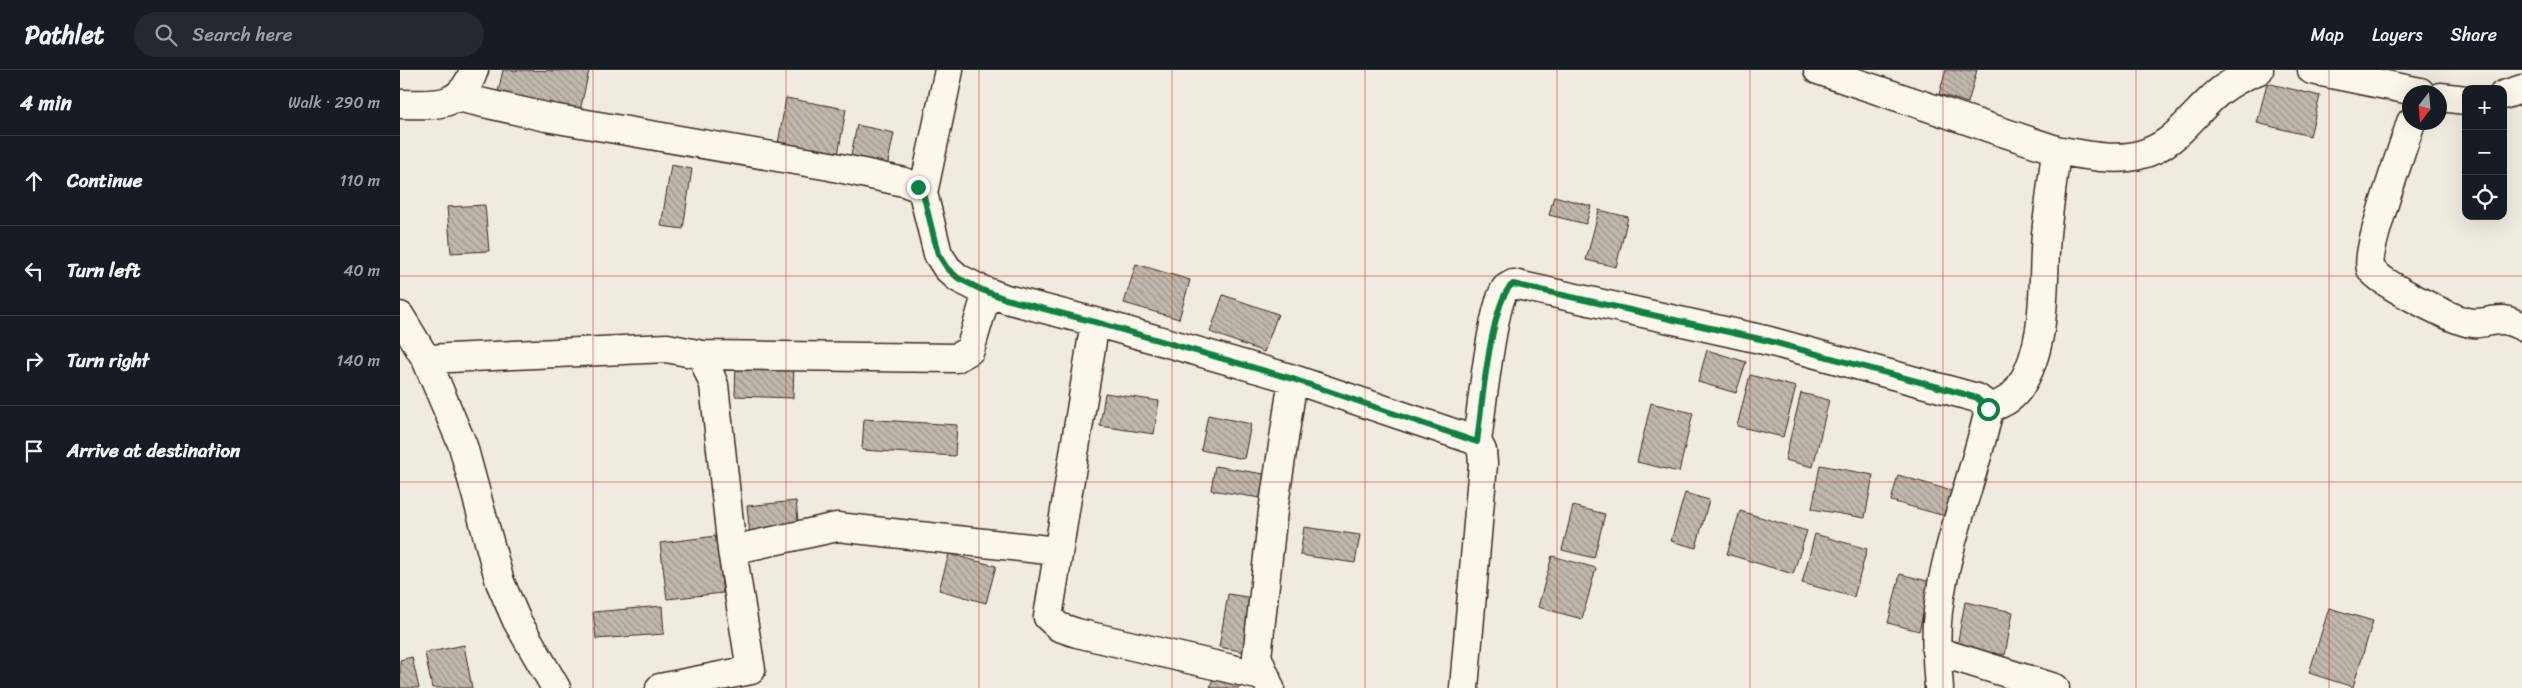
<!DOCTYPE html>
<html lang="en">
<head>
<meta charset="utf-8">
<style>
  :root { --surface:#171b24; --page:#242831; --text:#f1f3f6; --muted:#9ea1a6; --line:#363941 }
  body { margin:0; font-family:Sriracha,sans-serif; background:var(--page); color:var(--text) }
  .controls { position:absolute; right:15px; top:15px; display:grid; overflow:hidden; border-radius:10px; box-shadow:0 5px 20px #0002 }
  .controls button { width:45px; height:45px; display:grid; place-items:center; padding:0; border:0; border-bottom:1px solid var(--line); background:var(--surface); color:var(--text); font:25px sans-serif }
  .compass { position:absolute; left:2002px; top:15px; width:45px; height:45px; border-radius:50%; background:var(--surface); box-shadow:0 5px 20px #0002; rotate:196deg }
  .stop { position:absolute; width:15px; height:15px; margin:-11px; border:4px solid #0b8043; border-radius:50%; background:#fff }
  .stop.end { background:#0b8043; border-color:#fff; box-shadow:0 1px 5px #0008 }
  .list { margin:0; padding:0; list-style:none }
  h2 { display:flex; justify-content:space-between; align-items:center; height:65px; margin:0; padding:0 20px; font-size:21px }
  h2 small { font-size:16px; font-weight:400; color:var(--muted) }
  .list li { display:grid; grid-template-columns:32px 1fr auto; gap:15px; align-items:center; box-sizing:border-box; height:90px; padding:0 20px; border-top:1px solid var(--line) }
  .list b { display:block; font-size:19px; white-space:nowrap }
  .list em { font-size:16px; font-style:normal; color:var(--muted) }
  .icon { flex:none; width:28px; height:28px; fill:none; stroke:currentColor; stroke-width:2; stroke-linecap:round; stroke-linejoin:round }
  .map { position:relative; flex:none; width:2122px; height:618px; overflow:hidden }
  header { display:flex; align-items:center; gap:30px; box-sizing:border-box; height:70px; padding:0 25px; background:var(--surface); border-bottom:1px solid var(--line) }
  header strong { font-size:24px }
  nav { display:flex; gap:28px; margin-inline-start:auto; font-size:18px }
  .search { width:350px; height:45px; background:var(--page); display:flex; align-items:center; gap:12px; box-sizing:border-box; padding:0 18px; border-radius:28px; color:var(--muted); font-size:19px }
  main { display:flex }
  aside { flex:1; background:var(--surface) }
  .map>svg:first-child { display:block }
  .building { fill:url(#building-back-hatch); stroke:#3b2a1e }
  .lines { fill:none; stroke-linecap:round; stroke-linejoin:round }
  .minor-casing { stroke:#3b2a1e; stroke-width:31 }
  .minor { stroke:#fbf7ec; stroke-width:28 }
  .route { stroke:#0b8043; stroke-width:6 }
  .grid { fill:none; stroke:#c8321e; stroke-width:1; stroke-opacity:0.55 }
</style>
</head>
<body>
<header>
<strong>Pathlet</strong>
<div class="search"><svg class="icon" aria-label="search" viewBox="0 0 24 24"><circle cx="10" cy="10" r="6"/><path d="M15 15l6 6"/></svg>Search here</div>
<nav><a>Map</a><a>Layers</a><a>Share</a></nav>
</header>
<main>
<aside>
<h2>4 min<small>Walk · 290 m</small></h2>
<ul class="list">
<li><svg class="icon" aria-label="ahead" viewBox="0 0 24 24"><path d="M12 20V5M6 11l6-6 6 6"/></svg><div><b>Continue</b></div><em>110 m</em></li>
<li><svg class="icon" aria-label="left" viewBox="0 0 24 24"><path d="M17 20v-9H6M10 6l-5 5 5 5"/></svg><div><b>Turn left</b></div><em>40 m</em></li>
<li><svg class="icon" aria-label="right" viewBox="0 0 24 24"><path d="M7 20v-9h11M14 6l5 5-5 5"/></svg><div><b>Turn right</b></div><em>140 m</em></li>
<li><svg class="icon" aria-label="arrive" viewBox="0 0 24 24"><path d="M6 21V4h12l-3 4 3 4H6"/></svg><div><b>Arrive at destination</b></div></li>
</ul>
</aside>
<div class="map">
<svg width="2122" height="618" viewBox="0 0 2122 618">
  <defs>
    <pattern id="building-back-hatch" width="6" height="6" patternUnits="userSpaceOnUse" patternTransform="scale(1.25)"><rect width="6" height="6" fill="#c0b8ad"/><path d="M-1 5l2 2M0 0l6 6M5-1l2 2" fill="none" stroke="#9d968c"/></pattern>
  </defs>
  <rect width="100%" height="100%" fill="#f0ebe0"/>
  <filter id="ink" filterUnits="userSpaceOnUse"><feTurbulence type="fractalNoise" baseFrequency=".02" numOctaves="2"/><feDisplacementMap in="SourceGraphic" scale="10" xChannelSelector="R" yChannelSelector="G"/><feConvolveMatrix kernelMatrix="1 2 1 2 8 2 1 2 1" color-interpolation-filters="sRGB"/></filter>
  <g filter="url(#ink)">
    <!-- building -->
    <path class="building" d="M 103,0 L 189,1 L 179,45 L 97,27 Z
      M 1546,0 L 1577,0 L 1568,33 L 1539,24 Z
      M 1867,13 L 1920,26 L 1910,66 L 1857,53 Z
      M 386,28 L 446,39 L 438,85 L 378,74 Z
      M 457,55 L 494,63 L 487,97 L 450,90 Z
      M 271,95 L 292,99 L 283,159 L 261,156 Z
      M 1154,126 L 1191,136 L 1186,154 L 1149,145 Z
      M 85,135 L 89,181 L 51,183 L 47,137 Z
      M 1199,140 L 1228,147 L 1216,197 L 1186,190 Z
      M 736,194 L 790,210 L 779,249 L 724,233 Z
      M 823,225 L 878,244 L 864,282 L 810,262 Z
      M 1307,280 L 1346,292 L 1336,323 L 1298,312 Z
      M 336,291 L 394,293 L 393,328 L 335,326 Z
      M 1350,305 L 1396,317 L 1383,367 L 1337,356 Z
      M 705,323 L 759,331 L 754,364 L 700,356 Z
      M 1401,323 L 1429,330 L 1413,397 L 1385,390 Z
      M 1251,333 L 1293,343 L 1279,402 L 1237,392 Z
      M 808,345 L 851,354 L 844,389 L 801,380 Z
      M 464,349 L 557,355 L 555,386 L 462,380 Z
      M 1420,395 L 1473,405 L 1465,448 L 1412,439 Z
      M 815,396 L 864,404 L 860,428 L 811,420 Z
      M 1498,405 L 1552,421 L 1545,446 L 1491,431 Z
      M 1285,423 L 1309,430 L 1296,478 L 1271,471 Z
      M 396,431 L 399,461 L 350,466 L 347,436 Z
      M 1173,436 L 1205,444 L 1194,488 L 1162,480 Z
      M 1340,441 L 1407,461 L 1393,504 L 1327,484 Z
      M 904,457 L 960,465 L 955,493 L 900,485 Z
      M 1415,464 L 1467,479 L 1454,527 L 1402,513 Z
      M 316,466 L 323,523 L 267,529 L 260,473 Z
      M 549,484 L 596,496 L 586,533 L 539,520 Z
      M 1152,486 L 1196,498 L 1182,549 L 1138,537 Z
      M 1500,504 L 1531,512 L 1519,561 L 1488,553 Z
      M 828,524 L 860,529 L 851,583 L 819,577 Z
      M 1565,532 L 1613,542 L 1605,585 L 1557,576 Z
      M 262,536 L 264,564 L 196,569 L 193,542 Z
      M 1929,538 L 1973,551 L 1953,617 L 1909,603 Z
      M 64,575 L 72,618 L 32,618 L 25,583 Z
      M 12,587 L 19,618 L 0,618 L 0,590 Z
      M 813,608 L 841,616 L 840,618 L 810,618 Z"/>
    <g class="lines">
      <defs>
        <path id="minor" d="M 1418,0 L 1656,80 C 1682,84 1713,92 1739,85 C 1776,76 1792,44 1819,22 C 1830,13 1846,5 1859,0
          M 1912,0 L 2020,22
          M 2103,25 L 2122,19
          M 57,27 L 146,47 L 430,96 L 504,112 L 517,117 L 523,123 L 538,184 L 547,198 L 558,208 L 582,220 L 606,229 L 695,252 L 893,309 L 1077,371 L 1082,381 L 1083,394 L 1064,618
          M 2040,27 L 2066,30
          M 0,34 C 35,34 60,40 74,0
          M 2011,52 C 2004,76 1964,182 1971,199 C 1977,212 2047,246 2063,251 C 2078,257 2089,249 2104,250 C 2110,251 2116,254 2122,256
          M 523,123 L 549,0
          M 0,246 L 26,289 L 63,376 L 100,512 L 117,551 L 156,618
          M 695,252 L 648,547 L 659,557 L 677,563 L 866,607
          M 302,285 L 556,288 L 570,280 L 587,222
          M 26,289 L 267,278 L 302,285 L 314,315 L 332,480 L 351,600 L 260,618
          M 1588,339 C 1603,333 1613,329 1621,315 C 1648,272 1642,213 1646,164 C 1649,136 1653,108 1656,80
          M 1077,371 C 1081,345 1092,234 1106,218 C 1107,217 1111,215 1113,214 L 1369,271 L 1577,328 L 1585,334 L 1588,344 C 1573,410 1546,473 1538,541 C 1535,567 1537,593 1539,618
          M 332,480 L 437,457 L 657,481
          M 1536,581 L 1655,618
          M 870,618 L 857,586 L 858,578 L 873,441 L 893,309"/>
      </defs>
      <!-- minor casing -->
      <use href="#minor" class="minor-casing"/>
      <!-- minor -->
      <use href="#minor" class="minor"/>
    </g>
  </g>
  <g class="lines" filter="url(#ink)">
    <!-- route -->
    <path class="route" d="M 518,117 L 523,123 L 538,184 L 547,198 L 558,208 L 582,220 L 606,229 L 695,252 L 893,309 L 1077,372 C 1081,343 1091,227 1113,214 L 1369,271 L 1564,324 L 1577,328 L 1588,339"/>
  </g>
  <!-- grid -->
  <path class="grid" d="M 193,0 L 193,618M 386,0 L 386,618M 579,0 L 579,618M 772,0 L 772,618M 965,0 L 965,618M 1157,0 L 1157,618M 1350,0 L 1350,618M 1543,0 L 1543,618M 1736,0 L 1736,618M 1929,0 L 1929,618M 0,206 L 2122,206M 0,412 L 2122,412"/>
</svg>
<div class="controls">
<button>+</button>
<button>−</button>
<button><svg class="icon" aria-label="locate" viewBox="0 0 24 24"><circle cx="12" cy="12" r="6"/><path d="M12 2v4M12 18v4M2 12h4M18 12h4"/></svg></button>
</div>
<svg class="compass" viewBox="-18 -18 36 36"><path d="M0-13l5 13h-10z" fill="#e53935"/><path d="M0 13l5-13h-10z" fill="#9ea1a6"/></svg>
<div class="stop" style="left:1588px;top:339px"></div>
<div class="stop end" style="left:518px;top:117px"></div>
</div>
</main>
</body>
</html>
